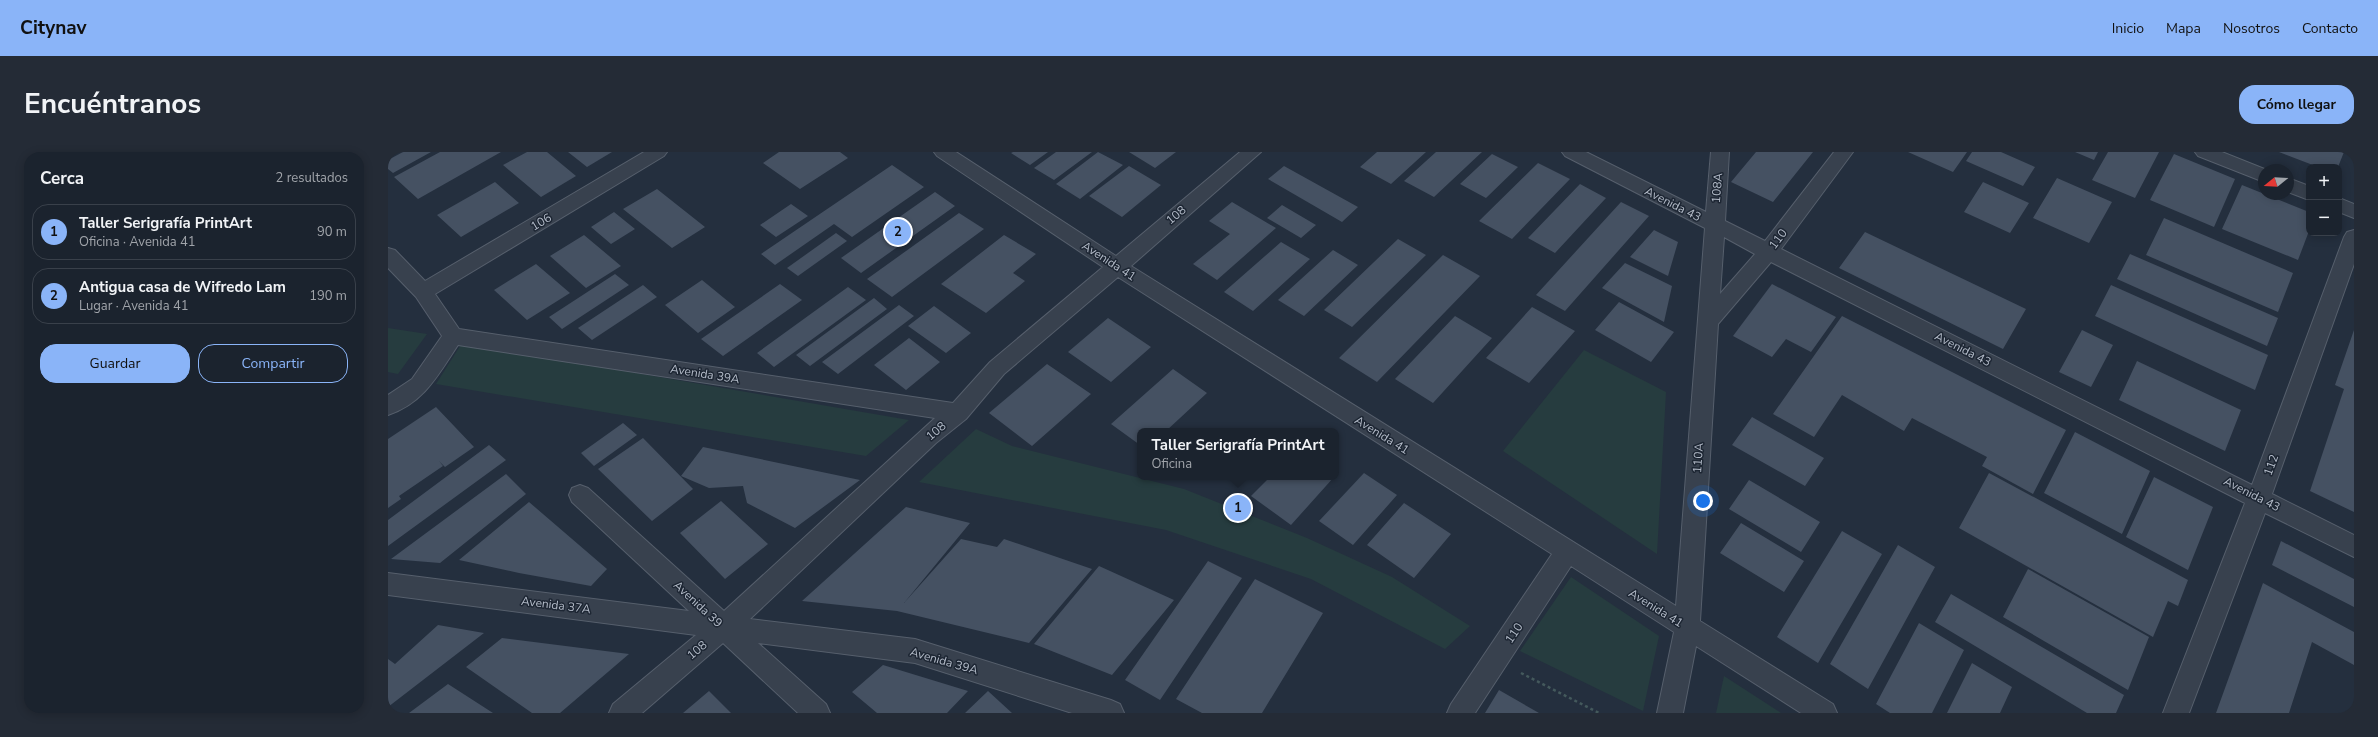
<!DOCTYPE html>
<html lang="es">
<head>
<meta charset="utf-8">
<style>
  :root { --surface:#1b232e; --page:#242b36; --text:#f1f3f6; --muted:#a0a4aa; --line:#39404a; --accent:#8ab4f8 }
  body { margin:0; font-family:"Nunito Sans",sans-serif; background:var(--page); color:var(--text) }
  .controls { position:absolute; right:12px; top:12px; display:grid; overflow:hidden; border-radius:8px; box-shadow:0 2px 10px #0003 }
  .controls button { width:36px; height:36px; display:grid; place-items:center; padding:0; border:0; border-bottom:1px solid var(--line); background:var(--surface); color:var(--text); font:20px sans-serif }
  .compass { position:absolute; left:1870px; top:12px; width:36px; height:36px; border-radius:50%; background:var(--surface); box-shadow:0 2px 10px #0003; rotate:252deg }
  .you { position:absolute; left:1315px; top:349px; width:14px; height:14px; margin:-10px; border:3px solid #fff; border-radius:50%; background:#1a73e8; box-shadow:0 0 0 6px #1a73e833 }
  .badge { display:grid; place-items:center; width:26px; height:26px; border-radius:50%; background:var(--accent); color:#111; font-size:13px; font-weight:700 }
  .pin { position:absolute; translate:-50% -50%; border:2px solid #fff; box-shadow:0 1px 4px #0006 }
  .popup { position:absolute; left:749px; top:276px; width:202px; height:52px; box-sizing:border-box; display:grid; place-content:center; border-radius:8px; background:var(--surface); filter:drop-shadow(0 1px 3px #0005); font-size:13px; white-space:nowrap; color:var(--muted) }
  .popup b { font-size:15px; color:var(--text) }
  .popup::after { content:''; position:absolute; left:50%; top:100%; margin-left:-8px; border:8px solid transparent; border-top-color:var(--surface) }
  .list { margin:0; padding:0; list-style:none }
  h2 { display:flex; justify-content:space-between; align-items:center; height:52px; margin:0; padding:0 16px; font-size:17px }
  h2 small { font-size:13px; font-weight:400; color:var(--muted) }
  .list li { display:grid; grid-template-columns:26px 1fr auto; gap:12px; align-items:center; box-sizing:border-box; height:56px; margin:0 8px 8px; padding:0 8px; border:1px solid var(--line); border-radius:16px }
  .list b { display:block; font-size:15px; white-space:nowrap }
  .list p { margin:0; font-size:13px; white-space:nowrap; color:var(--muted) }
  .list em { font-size:13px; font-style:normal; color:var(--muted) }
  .actions { display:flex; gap:8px; padding:12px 16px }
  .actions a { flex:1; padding:9px 0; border:1px solid var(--accent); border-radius:16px; text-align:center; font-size:14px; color:var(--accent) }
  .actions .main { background:var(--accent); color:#111 }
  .map { position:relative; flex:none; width:1966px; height:561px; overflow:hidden; border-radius:16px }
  header { display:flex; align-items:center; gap:24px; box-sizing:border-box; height:56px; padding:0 20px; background:var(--accent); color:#111 }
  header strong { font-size:19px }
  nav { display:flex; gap:22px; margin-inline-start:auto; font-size:14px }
  .intro { display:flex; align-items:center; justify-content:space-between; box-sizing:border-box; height:96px; padding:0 24px }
  h1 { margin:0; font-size:28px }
  .button { padding:10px 18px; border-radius:16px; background:var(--accent); color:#111; font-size:14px; font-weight:700 }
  main { display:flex; gap:24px; padding:0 24px }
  aside { flex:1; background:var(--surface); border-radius:16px; box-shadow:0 2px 10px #0003 }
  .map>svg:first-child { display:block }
  .green { fill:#263c3f }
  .building { fill:#455162 }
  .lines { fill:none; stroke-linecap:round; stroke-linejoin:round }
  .minor-casing { stroke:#565f6c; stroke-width:2 }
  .path { stroke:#44595c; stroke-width:2.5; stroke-dasharray:3 3; stroke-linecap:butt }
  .minor { fill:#38414e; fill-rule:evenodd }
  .labels { text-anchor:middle; stroke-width:3; stroke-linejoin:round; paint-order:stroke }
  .street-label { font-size:12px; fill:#b4bcc9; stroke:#1d2633 }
</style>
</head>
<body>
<header>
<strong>Citynav</strong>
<nav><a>Inicio</a><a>Mapa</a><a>Nosotros</a><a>Contacto</a></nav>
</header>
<div class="intro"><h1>Encuéntranos</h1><a class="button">Cómo llegar</a></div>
<main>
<aside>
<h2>Cerca<small>2 resultados</small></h2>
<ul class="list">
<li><span class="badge">1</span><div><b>Taller Serigrafía PrintArt</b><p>Oficina · Avenida 41</p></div><em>90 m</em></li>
<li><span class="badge">2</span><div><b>Antigua casa de Wifredo Lam</b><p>Lugar · Avenida 41</p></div><em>190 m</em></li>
</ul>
<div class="actions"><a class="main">Guardar</a><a>Compartir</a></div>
</aside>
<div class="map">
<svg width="1966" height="561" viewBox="0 0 1966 561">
  <rect width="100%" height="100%" fill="#242f3e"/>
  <!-- green -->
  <path class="green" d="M 0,176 L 39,182 L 10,222 L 0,220 Z
    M 74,191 L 521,268 L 478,304 L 48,232 Z
    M 1196,198 L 1278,240 L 1269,402 L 1115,299 Z
    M 588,277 L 624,294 L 796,337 L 919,386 L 1004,425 L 1082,474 L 1057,497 L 923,427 L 778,378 L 531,330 Z
    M 1183,425 L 1271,484 L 1255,559 L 1132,499 Z
    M 1336,524 L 1393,561 L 1328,561 Z"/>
  <!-- building -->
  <path class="building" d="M 15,0 L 43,0 L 5,21 L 0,17 L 0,8 Z
    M 52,0 L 113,0 L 30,47 L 6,25 Z
    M 139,0 L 159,0 L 188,24 L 153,45 L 115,13 Z
    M 180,0 L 224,0 L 199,15 Z
    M 391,0 L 452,0 L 460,6 L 412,37 L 375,11 Z
    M 625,0 L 660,0 L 642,13 L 623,1 Z
    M 668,0 L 704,0 L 666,28 L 646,16 Z
    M 710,0 L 735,13 L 692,47 L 668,32 Z
    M 741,0 L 788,0 L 767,16 Z
    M 989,0 L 1038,0 L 1003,32 L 972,15 Z
    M 1048,0 L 1094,0 L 1046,45 L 1016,29 Z
    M 1368,0 L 1425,0 L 1385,50 L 1343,30 Z
    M 1520,0 L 1579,0 L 1565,20 Z
    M 1584,0 L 1613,0 L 1647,15 L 1635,34 L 1578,9 Z
    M 1687,0 L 1710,0 L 1706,8 Z
    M 1720,0 L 1771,0 L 1747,46 L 1704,28 Z
    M 1891,0 L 1956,0 L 1950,15 L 1930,15 Z
    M 1104,2 L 1130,15 L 1098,46 L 1072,32 Z
    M 1786,2 L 1847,27 L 1826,75 L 1762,48 Z
    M 1150,11 L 1182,27 L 1124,87 L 1091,69 Z
    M 504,13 L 536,35 L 464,85 L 446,72 L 387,113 L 373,102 Z
    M 741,14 L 773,33 L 734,65 L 701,44 Z
    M 896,14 L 970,55 L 954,70 L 880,27 Z
    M 1669,26 L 1724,50 L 1701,91 L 1645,66 Z
    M 107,30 L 131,51 L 73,85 L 49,63 Z
    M 1595,30 L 1641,51 L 1622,81 L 1576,60 Z
    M 1192,32 L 1218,46 L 1167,101 L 1140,86 Z
    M 1854,33 L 1921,60 L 1921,79 L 1910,108 L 1834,77 Z
    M 269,37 L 317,75 L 284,96 L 235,57 Z
    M 547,40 L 567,54 L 473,121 L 453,106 Z
    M 844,50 L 888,76 L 829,128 L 805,112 L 842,82 L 821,69 Z
    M 1233,50 L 1261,64 L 1177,159 L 1148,143 Z
    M 403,52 L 420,64 L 388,85 L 372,73 Z
    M 894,53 L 928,73 L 913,86 L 879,66 Z
    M 226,60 L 247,77 L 223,92 L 203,75 Z
    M 571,61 L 596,77 L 504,145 L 479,127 Z
    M 1776,66 L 1905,121 L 1890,160 L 1758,103 Z
    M 1266,78 L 1290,90 L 1280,124 L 1242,105 Z
    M 1477,80 L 1638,157 L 1615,197 L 1451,116 Z
    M 448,81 L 459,89 L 410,124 L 399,116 Z
    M 196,83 L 233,114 L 198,136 L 162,104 Z
    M 616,83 L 648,102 L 625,121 L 637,129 L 598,161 L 553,132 Z
    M 1010,87 L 1038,103 L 964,175 L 936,158 Z
    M 893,90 L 922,107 L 865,159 L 836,140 Z
    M 945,98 L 970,113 L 916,164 L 890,148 Z
    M 1742,102 L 1890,166 L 1879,194 L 1729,127 Z
    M 1055,103 L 1092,124 L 989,230 L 951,206 Z
    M 1237,111 L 1284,134 L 1276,170 L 1214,136 Z
    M 148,112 L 182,141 L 139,168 L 106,138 Z
    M 227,122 L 241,133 L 174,177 L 161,165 Z
    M 314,128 L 347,155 L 310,181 L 277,153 Z
    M 392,132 L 414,148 L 335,204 L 313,187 Z
    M 1384,132 L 1448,165 L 1423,200 L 1398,187 L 1384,205 L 1345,184 Z
    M 255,133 L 269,145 L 204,188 L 190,176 Z
    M 1723,133 L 1880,203 L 1867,238 L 1707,164 Z
    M 460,135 L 478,148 L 386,215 L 369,201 Z
    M 486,146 L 499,157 L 422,214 L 408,203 Z
    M 1231,150 L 1286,180 L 1263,210 L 1207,178 Z
    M 511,153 L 526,164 L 450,222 L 434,210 Z
    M 546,154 L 583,181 L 558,201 L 520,174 Z
    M 1144,155 L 1187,179 L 1141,231 L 1098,206 Z
    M 1067,164 L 1104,186 L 1045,251 L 1007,227 Z
    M 1454,164 L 1678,278 L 1645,342 L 1594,314 L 1599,305 L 1524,266 L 1516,279 L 1454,243 L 1426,285 L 1385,262 Z
    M 720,166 L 763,195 L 723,230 L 680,200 Z
    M 1694,178 L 1725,193 L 1703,235 L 1671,220 Z
    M 1966,178 L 1966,360 L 1922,339 L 1956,237 L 1947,233 Z
    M 521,186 L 552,210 L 518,238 L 486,213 Z
    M 1749,209 L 1853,258 L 1837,299 L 1731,248 Z
    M 659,212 L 703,242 L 644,294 L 601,261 Z
    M 785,217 L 819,241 L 778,279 L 752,279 L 752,293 L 723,272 Z
    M 48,255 L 86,295 L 57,315 L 51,309 L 55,314 L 11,344 L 13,347 L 0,356 L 0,287 Z
    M 1364,265 L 1436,306 L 1417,334 L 1344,293 Z
    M 235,271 L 249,283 L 206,314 L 193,301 Z
    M 1687,280 L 1762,319 L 1734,382 L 1656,341 Z
    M 255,286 L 305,337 L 264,369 L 210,317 Z
    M 101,293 L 118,308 L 0,394 L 0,368 Z
    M 315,295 L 472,328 L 407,376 L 359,351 L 355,334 L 321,336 L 293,324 Z
    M 976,321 L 1009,343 L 965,393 L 931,369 Z
    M 1601,321 L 1800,428 L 1790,454 L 1780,449 L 1765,485 L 1571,376 Z
    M 118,322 L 138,342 L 52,411 L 3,407 Z
    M 882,325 L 946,325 L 903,373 L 863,344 Z
    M 1766,325 L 1825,355 L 1800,418 L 1738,385 Z
    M 1361,328 L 1432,370 L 1413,400 L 1341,357 Z
    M 333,349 L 380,392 L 337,427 L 292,381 Z
    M 141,350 L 219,417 L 203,434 L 131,421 L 71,408 Z
    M 1016,351 L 1063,382 L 1026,426 L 979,393 Z
    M 518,355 L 582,371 L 516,451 L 573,387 L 609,395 L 616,387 L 704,417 L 641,491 L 509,459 L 414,449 Z
    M 1353,371 L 1416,409 L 1396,440 L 1332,401 Z
    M 1454,379 L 1494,402 L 1430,511 L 1389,485 Z
    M 1893,389 L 1966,427 L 1966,455 L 1884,413 Z
    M 1510,393 L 1547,415 L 1480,537 L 1442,512 Z
    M 820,409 L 854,426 L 772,548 L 737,528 Z
    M 711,414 L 786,448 L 724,523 L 646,492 Z
    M 1640,417 L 1761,485 L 1740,538 L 1615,465 Z
    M 867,427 L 935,461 L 874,561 L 814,561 L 788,547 Z
    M 1875,431 L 1966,480 L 1966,513 L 1924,490 L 1901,561 L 1828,561 Z
    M 1563,442 L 1736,543 L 1728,561 L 1699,561 L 1547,470 Z
    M 1531,471 L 1576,498 L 1544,561 L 1502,561 L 1488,552 Z
    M 50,473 L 96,481 L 0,555 L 0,507 L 7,512 Z
    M 114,486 L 241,502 L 172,561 L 144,561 L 78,515 Z
    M 1584,511 L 1624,535 L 1612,561 L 1559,561 Z
    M 495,513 L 580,539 L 559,561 L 489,561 L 464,540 Z
    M 60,532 L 105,561 L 21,561 Z
    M 1111,538 L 1151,561 L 1097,561 Z
    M 321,539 L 343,561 L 295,561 Z
    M 600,539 L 624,561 L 577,561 Z"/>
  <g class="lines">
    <defs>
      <path id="minor" d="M 256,0 L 279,0 L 276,4 L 47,142 L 71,177 L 565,251 L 602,210 L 715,115 L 549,4 L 546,0 L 568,0 L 728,104 L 852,0 L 873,0 L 743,114 L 1288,454 L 1317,76 L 1177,4 L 1174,0 L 1198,0 L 1318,60 L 1323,0 L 1341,0 L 1337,69 L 1377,89 L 1446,0 L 1465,0 L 1393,97 L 1864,333 L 1956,85 L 1959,80 L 1966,78 L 1966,112 L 1884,342 L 1966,383 L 1966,405 L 1877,361 L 1801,561 L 1775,561 L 1857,351 L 1383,110 L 1330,172 L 1312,469 L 1445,552 L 1449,561 L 1413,561 L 1308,494 L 1295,561 L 1269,561 L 1286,480 L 1183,414 L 1087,561 L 1059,561 L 1063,552 L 1164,402 L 730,125 L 616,222 L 578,267 L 548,291 L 362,467 L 527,487 L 723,548 L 732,552 L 736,561 L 684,561 L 527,511 L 370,491 L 438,552 L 442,561 L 410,561 L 335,491 L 254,561 L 221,561 L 225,552 L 308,483 L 0,443 L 0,421 L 301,459 L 184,350 L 181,343 L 184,336 L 192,333 L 200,336 L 336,459 L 547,266 L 70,193 C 50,223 36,251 0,263 L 0,243 L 24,227 L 54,184 L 28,145 L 0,116 L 0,96 L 7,98 L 37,129 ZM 1336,85 L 1367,102 L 1332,142 Z
        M 1807,0 L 1834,0 L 1879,18 L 1876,18 L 1876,30 L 1810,4 Z
        M 1900,26 L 1921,34 L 1921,48 L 1900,40 Z
        M 1951,46 L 1966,52 L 1966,66 L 1951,60 Z"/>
    </defs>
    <!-- minor casing -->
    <use href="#minor" class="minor-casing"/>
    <!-- path -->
    <path class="path" d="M 1133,521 L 1211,561"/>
    <!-- minor -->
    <use href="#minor" class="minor"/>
  </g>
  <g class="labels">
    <!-- street labels -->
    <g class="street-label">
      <text transform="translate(1329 36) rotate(-85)" y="4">108A</text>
      <text transform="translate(1285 52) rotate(27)" y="4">Avenida 43</text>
      <text transform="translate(788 63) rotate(-40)" y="4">108</text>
      <text transform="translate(153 70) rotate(-31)" y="4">106</text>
      <text transform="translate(1390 87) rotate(-53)" y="4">110</text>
      <text transform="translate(721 109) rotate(33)" y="4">Avenida 41</text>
      <text transform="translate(1575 197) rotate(27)" y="4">Avenida 43</text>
      <text transform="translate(317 222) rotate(9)" y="4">Avenida 39A</text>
      <text transform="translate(548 279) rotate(-40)" y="4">108</text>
      <text transform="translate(994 283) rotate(32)" y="4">Avenida 41</text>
      <text transform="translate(1310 306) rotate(-86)" y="4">110A</text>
      <text transform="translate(1883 313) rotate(-70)" y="4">112</text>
      <text transform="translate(1864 342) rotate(27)" y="4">Avenida 43</text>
      <text transform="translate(310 452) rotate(43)" y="4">Avenida 39</text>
      <text transform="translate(168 453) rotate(7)" y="4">Avenida 37A</text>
      <text transform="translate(1268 456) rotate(32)" y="4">Avenida 41</text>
      <text transform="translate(1126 481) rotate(-56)" y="4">110</text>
      <text transform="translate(309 498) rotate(-40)" y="4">108</text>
      <text transform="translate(556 509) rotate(16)" y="4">Avenida 39A</text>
    </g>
  </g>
</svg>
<div class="controls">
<button>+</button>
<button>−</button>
</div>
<svg class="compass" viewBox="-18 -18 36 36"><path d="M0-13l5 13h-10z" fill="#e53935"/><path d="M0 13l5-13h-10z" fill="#a0a4aa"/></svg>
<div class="you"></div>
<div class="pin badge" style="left:850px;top:356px">1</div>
<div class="popup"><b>Taller Serigrafía PrintArt</b>Oficina</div>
<div class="pin badge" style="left:510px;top:80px">2</div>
</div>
</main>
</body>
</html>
